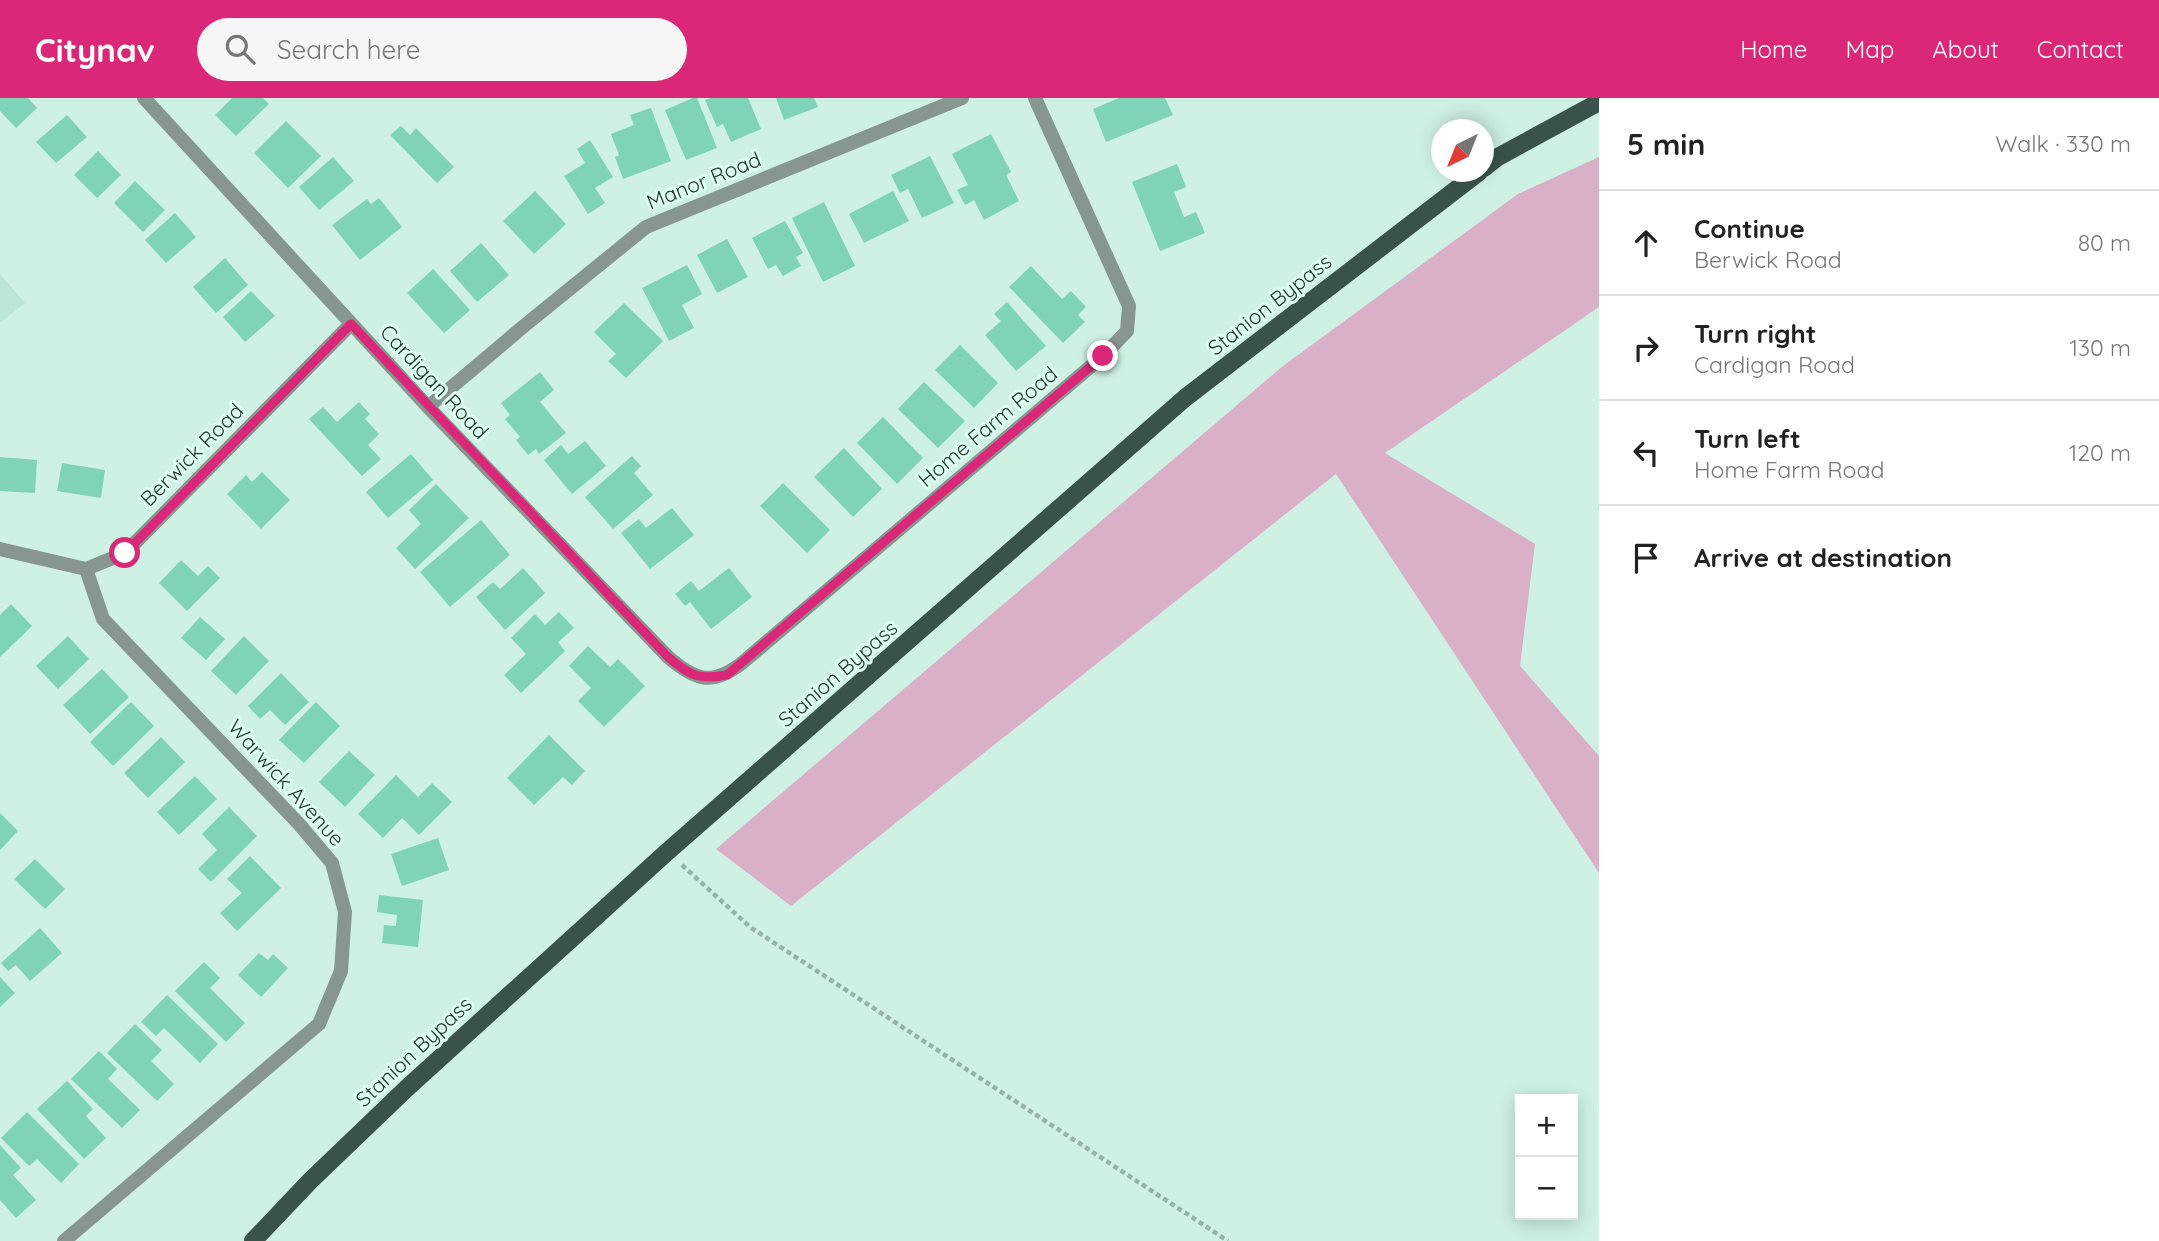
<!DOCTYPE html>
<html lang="en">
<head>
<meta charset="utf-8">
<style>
  :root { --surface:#fff; --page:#f6f6f6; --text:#222; --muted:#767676; --line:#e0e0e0; --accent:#db2777 }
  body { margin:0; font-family:Quicksand,sans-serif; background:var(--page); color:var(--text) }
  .controls { position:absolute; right:21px; bottom:21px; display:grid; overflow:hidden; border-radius:0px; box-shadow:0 4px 18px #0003 }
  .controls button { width:63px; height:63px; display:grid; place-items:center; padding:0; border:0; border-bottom:2px solid var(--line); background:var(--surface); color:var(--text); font:35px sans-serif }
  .compass { position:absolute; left:1431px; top:21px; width:63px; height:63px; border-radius:50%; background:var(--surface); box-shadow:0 4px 18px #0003; rotate:223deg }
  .stop { position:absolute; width:21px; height:21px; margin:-16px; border:5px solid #db2777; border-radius:50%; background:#fff }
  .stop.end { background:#db2777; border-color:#fff; box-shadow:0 2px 7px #0008 }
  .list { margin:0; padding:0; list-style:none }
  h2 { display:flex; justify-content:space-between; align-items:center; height:91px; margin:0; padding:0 28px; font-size:30px }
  h2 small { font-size:23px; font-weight:400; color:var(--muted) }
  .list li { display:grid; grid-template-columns:46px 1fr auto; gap:21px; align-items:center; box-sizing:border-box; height:105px; padding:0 28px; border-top:2px solid var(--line) }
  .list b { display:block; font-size:26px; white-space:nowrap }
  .list p { margin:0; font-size:23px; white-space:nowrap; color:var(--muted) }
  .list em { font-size:23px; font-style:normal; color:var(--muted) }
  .icon { flex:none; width:38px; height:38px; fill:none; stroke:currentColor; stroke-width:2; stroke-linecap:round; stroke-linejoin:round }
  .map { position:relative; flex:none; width:1599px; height:1143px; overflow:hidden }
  header { display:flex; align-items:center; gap:42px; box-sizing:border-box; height:98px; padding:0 35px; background:var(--accent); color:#fff }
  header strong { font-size:33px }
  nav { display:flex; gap:38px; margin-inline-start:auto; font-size:24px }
  .search { width:490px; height:63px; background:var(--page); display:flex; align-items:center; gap:18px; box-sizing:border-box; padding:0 24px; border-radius:38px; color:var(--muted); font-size:26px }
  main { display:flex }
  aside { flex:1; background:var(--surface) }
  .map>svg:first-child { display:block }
  .built { fill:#bbe5d6 }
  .green { fill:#daafc8 }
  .building { fill:#7fd3b6 }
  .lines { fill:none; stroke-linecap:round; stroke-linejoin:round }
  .path { stroke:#97b2a8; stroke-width:4.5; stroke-dasharray:5 3.5; stroke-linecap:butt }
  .minor { stroke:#889690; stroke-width:14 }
  .primary { stroke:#3a534a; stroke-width:18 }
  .route { stroke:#db2777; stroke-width:9 }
  .labels { text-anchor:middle; stroke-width:6; stroke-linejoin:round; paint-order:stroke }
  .street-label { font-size:21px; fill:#26342f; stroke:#dcfff2 }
</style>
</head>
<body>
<header>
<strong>Citynav</strong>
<div class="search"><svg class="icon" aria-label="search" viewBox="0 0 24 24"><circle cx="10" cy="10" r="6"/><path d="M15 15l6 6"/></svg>Search here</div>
<nav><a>Home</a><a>Map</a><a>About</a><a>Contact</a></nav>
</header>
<main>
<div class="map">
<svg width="1599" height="1143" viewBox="0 0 1599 1143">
  <rect width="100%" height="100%" fill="#cff1e4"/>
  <!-- built -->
  <path class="built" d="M 0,176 L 25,205 L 0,225 Z"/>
  <!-- green -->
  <path class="green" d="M 1599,59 L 1599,209 L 1385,355 L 1535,446 L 1520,568 L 1599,658 L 1599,775 L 1336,376 L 791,808 L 716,751 L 1283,268 L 1518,96 Z"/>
  <!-- building -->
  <path class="building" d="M 0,0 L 28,0 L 37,10 L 16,30 L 0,13 Z
    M 232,0 L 263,0 L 269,6 L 236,38 L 215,17 Z
    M 693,0 L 697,0 L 717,50 L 686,62 L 665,12 Z
    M 711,0 L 748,0 L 761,31 L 731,44 L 723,26 L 717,29 L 705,2 Z
    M 776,0 L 814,0 L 818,9 L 784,22 Z
    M 1119,0 L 1165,0 L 1173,17 L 1106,44 L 1093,11 Z
    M 651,10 L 671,63 L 623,81 L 615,59 L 619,57 L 611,36 L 634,27 L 630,17 Z
    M 67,17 L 87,39 L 56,65 L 36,44 Z
    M 286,23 L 321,58 L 288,90 L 254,55 Z
    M 401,28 L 410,37 L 416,30 L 454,69 L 437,85 L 390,37 Z
    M 991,36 L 1011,74 L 1006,77 L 1019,103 L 984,122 L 974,102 L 965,107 L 957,92 L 968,87 L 952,56 Z
    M 590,42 L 613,79 L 595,90 L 605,105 L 588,116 L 564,78 L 585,65 L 577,51 Z
    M 98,53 L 121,77 L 97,100 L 74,77 Z
    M 930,58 L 954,105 L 922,120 L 908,91 L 900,95 L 891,77 Z
    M 333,59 L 354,83 L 319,112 L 299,89 Z
    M 1177,66 L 1186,89 L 1174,94 L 1184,119 L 1196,114 L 1205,135 L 1160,153 L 1132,84 Z
    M 135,83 L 165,112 L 143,134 L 114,105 Z
    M 535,93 L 566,126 L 534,156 L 503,123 Z
    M 893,93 L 909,123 L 864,145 L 849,116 Z
    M 379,100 L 402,129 L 360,162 L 332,127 L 367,101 L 371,106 Z
    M 824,104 L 855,168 L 823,184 L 792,120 Z
    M 175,115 L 196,139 L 166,165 L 145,142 Z
    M 785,123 L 803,155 L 796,159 L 801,168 L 783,178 L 776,167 L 768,171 L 752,140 Z
    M 727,141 L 748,179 L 717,195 L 697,157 Z
    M 481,145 L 509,177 L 477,204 L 450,173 Z
    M 225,160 L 248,187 L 216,215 L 193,189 Z
    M 687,167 L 702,196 L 682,207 L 694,230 L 669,243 L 642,190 Z
    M 1031,168 L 1062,201 L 1071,193 L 1086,209 L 1078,217 L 1085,224 L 1063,245 L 1009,189 Z
    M 433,171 L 470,212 L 444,235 L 407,195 Z
    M 251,193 L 275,218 L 245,244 L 223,219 Z
    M 1007,204 L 1046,248 L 1016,273 L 985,237 L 1001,223 L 994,216 Z
    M 624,205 L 663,243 L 626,280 L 608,263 L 616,256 L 594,234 Z
    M 960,247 L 998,285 L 974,310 L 935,272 Z
    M 540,274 L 554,292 L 540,304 L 566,335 L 539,356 L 536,351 L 528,357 L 516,342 L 520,339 L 505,321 L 510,317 L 501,305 Z
    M 924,284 L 965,323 L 938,350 L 898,311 Z
    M 359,304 L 370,316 L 365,321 L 379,336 L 368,347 L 381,361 L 362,378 L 309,321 L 323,309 L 337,324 Z
    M 883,319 L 923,360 L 897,386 L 857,345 Z
    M 585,343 L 606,368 L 572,396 L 544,362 L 561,347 L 568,356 Z
    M 844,350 L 882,391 L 853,419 L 814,379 Z
    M 411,356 L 433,382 L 388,420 L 366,394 Z
    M 632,358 L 641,368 L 634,375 L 653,397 L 613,431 L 585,399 Z
    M 0,359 L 37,362 L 35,395 L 0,393 Z
    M 62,365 L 105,372 L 101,400 L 57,393 Z
    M 262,374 L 290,402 L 261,431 L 227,396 L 246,377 L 252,384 Z
    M 783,385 L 830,432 L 807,455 L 760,408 Z
    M 436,386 L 469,420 L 415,471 L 396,450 L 421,426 L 409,412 Z
    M 672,410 L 694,437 L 650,471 L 621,435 L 639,421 L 646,430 Z
    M 481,422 L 510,457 L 450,509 L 420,474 Z
    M 181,462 L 198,478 L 208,468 L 220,480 L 187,513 L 159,485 Z
    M 523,470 L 545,495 L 505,532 L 476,499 L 493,484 L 500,491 Z
    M 729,470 L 752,499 L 711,531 L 690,504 L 685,508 L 675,496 L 691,483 L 699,493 Z
    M 11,506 L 32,528 L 0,559 L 0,517 Z
    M 559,514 L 574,530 L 558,544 L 565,553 L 521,595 L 504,577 L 526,556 L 511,540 L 535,516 L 545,527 Z
    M 200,519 L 225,541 L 206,562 L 181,540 Z
    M 68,538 L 89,561 L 58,591 L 36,568 Z
    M 244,538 L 269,563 L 236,597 L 211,573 Z
    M 588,548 L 610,569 L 618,561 L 645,588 L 604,629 L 578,603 L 591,590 L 569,568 Z
    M 102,571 L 129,599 L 90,636 L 63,607 Z
    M 281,575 L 309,604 L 285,627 L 270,612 L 260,621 L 248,608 Z
    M 131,604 L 154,628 L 113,668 L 90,644 Z
    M 316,604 L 340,628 L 304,665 L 279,642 Z
    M 549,637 L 585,673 L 572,687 L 563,679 L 534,707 L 507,680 Z
    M 161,639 L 185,664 L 148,700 L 124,675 Z
    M 349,653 L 375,677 L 345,709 L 319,684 Z
    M 396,677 L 418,699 L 432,685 L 452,704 L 419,737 L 402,720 L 383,740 L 358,716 Z
    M 195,678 L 217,701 L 179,737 L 157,714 Z
    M 229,709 L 257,738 L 211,784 L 198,771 L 217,752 L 202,736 Z
    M 0,715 L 18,733 L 0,752 Z
    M 438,740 L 449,772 L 402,788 L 391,756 Z
    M 250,758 L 281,790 L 237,833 L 220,815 L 242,795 L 227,781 Z
    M 35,761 L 65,791 L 45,811 L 14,781 Z
    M 379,797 L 423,802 L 418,849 L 382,845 L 384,827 L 396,828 L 397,817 L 377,814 Z
    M 40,830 L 62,855 L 30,883 L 16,867 L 8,873 L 1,865 Z
    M 259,855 L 268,862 L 273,856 L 288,870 L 261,899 L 238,877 Z
    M 204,864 L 220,880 L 210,890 L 245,925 L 226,944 L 175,893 Z
    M 0,879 L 15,895 L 0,909 Z
    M 167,897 L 218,946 L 200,965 L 164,930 L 156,938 L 141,924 Z
    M 135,926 L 162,952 L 151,963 L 174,986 L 157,1003 L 107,955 Z
    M 99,953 L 117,971 L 108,981 L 140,1012 L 122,1030 L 71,981 Z
    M 67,983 L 93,1011 L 86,1018 L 106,1040 L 84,1061 L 37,1011 Z
    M 27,1014 L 79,1066 L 61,1085 L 37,1061 L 29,1068 L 1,1040 Z
    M 0,1047 L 21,1070 L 13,1077 L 36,1102 L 16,1120 L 0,1102 Z"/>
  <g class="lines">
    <!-- path -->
    <path class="path" d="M 682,767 L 750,829 L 1228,1143"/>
    <!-- minor -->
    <path class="minor" d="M 144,0 L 428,309 L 668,559 C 696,583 712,588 742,565 L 1103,258 L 1127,233 L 1129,208 L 1035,0
      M 428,309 L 524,228 L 646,129 L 962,0
      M 0,451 L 86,471 L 125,455 L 351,226
      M 64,1143 L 319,926 L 341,873 L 345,814 L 332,765 L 299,726 L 103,521 L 86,471"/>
    <!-- primary -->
    <path class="primary" d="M 1484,70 L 1498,59 L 1599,4
      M 253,1143 L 310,1083 L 407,990 L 667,754 L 1185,300 L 1479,74"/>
  </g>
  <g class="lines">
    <!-- route -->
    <path class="route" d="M 125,455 L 351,226 L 668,559 C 690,578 699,582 727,577 L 1103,258"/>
  </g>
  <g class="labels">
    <!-- street labels -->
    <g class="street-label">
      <text transform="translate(704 83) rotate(-22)" y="7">Manor Road</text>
      <text transform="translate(1270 207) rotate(-38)" y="7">Stanion Bypass</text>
      <text transform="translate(434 284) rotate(47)" y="7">Cardigan Road</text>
      <text transform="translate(988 329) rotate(-40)" y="7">Home Farm Road</text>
      <text transform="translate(192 357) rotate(-45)" y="7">Berwick Road</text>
      <text transform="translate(838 576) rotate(-41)" y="7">Stanion Bypass</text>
      <text transform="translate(286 685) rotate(48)" y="7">Warwick Avenue</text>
      <text transform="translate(414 954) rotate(-43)" y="7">Stanion Bypass</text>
    </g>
  </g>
</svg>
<div class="controls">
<button>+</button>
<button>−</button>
</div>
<svg class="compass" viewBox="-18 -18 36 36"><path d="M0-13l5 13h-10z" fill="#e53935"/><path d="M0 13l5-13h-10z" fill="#767676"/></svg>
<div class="stop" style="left:125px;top:455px"></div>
<div class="stop end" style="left:1103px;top:258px"></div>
</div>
<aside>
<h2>5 min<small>Walk · 330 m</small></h2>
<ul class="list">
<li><svg class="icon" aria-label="ahead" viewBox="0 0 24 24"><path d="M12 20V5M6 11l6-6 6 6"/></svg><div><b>Continue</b><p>Berwick Road</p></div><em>80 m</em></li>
<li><svg class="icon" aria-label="right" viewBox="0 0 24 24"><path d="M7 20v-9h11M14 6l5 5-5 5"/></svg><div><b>Turn right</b><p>Cardigan Road</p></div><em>130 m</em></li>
<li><svg class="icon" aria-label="left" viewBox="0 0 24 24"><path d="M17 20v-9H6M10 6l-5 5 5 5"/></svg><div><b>Turn left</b><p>Home Farm Road</p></div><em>120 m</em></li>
<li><svg class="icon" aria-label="arrive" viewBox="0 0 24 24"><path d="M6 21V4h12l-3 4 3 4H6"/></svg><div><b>Arrive at destination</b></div></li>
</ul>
</aside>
</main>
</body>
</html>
